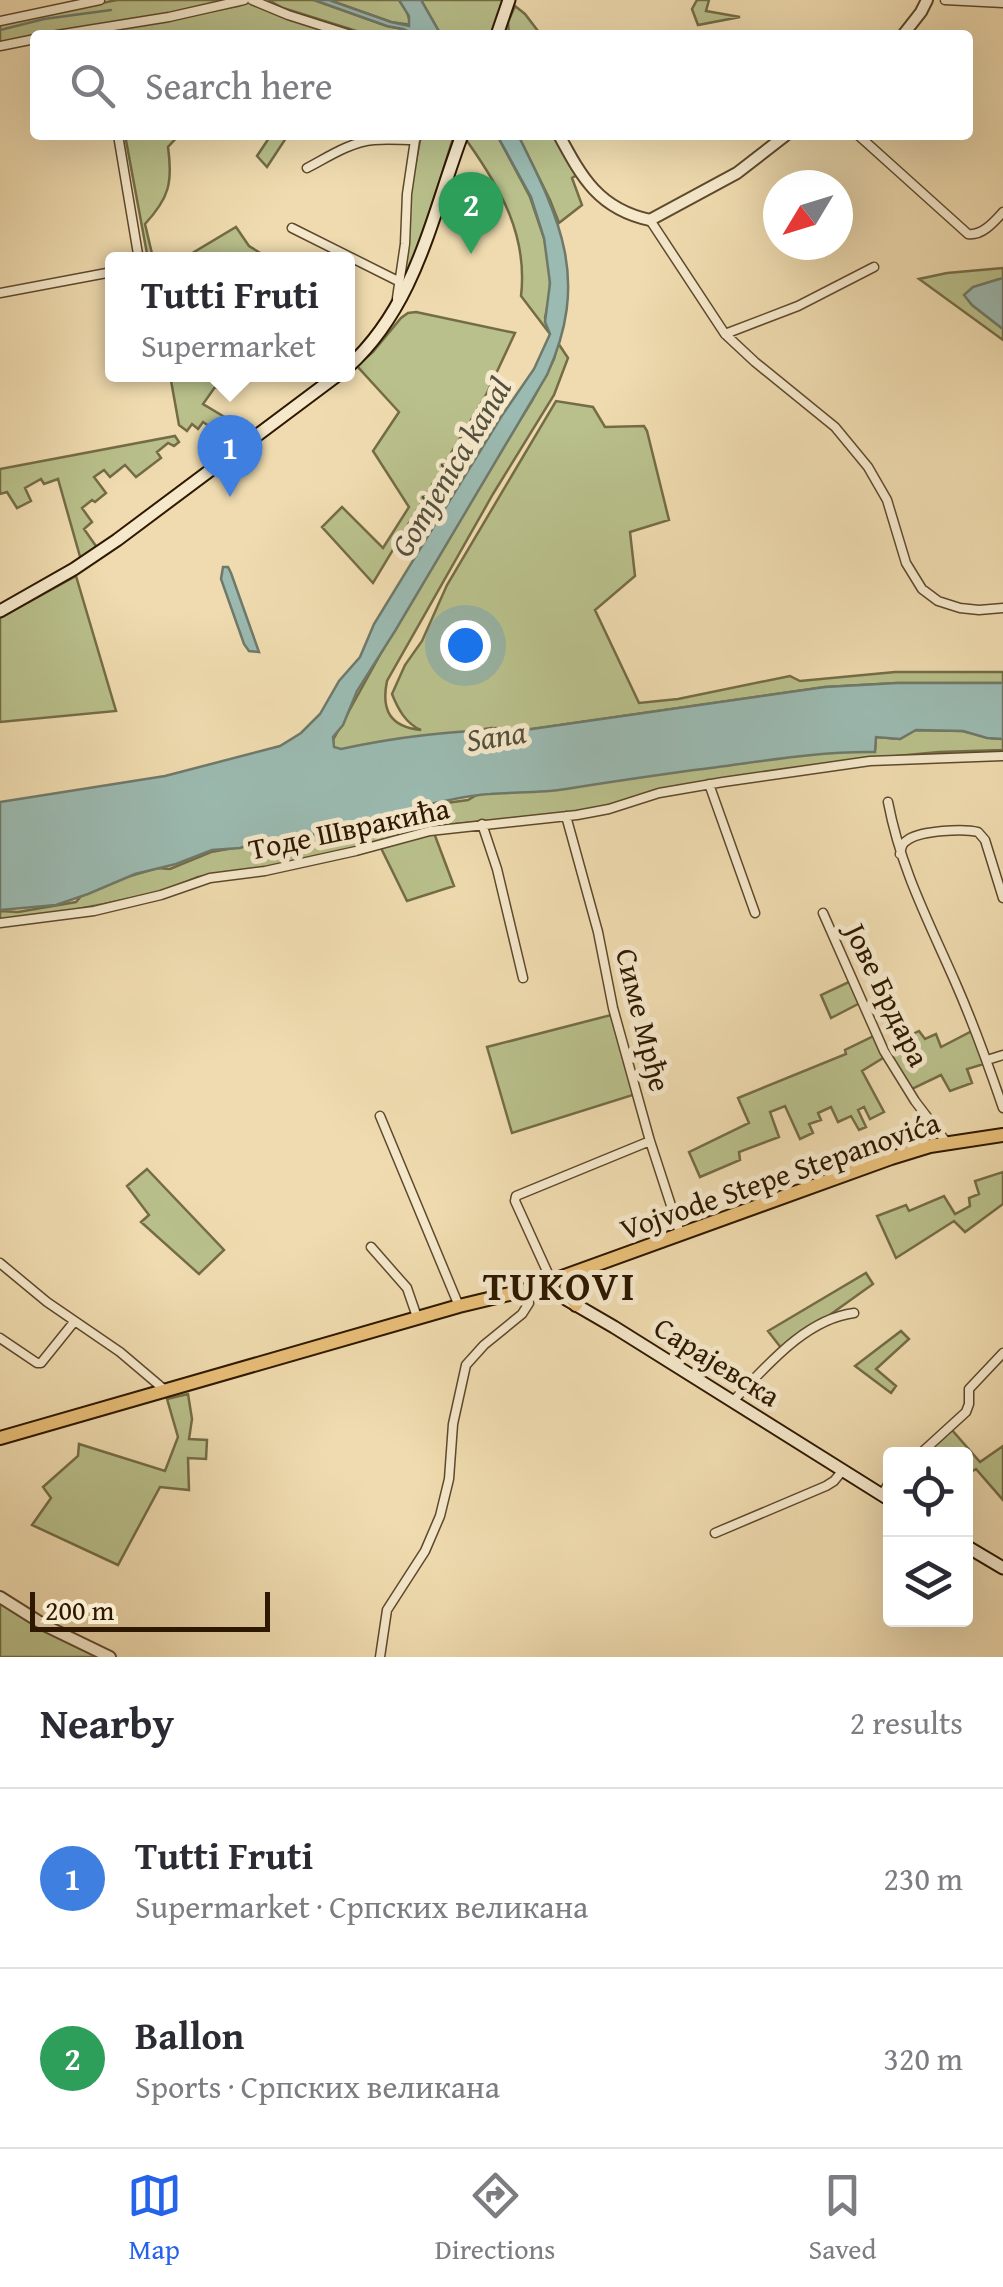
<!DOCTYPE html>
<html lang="en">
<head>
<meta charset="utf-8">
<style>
  :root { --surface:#fff; --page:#f7f7f7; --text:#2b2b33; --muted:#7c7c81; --line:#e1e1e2; --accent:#2563eb }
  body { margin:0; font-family:"Gentium Book Plus",serif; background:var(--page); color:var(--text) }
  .controls { position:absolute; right:30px; bottom:30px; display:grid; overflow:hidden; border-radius:10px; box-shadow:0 10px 40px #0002 }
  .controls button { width:90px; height:90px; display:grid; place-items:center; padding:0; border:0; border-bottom:2px solid var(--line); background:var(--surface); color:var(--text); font:50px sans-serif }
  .compass { position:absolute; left:763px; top:170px; width:90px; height:90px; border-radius:50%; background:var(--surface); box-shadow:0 10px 40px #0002; rotate:232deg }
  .scale { position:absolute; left:30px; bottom:25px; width:240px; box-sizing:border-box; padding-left:10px; border:5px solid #2e1800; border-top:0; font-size:28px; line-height:35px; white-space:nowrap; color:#2e1800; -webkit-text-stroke:8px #f5e8cb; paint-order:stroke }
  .you { position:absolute; left:465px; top:645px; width:35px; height:35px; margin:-25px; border:8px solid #fff; border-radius:50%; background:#1a73e8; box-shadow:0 0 0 15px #1a73e833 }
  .badge { display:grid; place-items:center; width:65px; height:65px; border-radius:50%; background:var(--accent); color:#fff; font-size:32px; font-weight:700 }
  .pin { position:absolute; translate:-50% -82px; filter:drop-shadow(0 2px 5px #0008) }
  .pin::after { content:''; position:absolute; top:52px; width:35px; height:30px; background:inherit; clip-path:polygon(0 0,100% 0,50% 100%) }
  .popup { position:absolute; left:105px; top:252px; width:250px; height:130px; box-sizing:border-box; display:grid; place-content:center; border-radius:10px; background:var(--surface); filter:drop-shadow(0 2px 8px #0005); font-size:32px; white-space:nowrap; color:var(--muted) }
  .popup b { font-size:38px; color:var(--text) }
  .popup::after { content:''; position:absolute; left:50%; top:100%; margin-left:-20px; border:20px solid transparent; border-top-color:var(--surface) }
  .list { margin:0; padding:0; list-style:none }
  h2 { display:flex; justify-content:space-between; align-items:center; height:130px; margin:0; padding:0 40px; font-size:42px }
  h2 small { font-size:32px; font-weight:400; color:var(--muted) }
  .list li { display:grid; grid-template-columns:65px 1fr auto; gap:30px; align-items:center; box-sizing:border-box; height:180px; padding:0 40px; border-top:2px solid var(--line) }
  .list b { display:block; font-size:38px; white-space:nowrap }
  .list p { margin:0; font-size:32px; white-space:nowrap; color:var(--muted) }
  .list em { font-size:32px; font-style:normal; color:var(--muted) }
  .icon { flex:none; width:55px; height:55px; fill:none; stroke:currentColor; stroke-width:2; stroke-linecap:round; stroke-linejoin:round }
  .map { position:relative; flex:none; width:1003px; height:1657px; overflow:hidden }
  .search { position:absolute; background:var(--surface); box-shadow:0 10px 40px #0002; left:30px; right:30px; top:30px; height:110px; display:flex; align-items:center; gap:25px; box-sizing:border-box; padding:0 35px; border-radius:10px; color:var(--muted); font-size:38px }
  .sheet { height:490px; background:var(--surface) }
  nav { display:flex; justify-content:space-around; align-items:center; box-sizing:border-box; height:140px; border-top:2px solid var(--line); background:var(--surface); font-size:28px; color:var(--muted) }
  nav a { display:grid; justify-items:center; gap:5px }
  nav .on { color:var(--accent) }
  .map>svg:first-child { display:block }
  .green { fill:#b9c08b; stroke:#746c46; stroke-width:2.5 }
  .water { fill:#9bbab1; stroke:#6f796a; stroke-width:2.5 }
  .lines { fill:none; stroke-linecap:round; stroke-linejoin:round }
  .stream { stroke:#6f796a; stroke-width:2.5 }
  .minor-casing { stroke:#5e492c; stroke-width:11 }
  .tertiary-casing { stroke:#5e492c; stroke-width:14 }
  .secondary-casing { stroke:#2e1800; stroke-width:15 }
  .primary-casing { stroke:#2e1800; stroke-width:16 }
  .minor { stroke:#f5e8cb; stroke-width:8 }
  .tertiary { stroke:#f5e8cb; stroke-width:10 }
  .secondary { stroke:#f5e8cb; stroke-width:11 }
  .primary { stroke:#e8be78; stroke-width:12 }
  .labels { text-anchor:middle; stroke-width:10; stroke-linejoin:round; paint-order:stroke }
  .street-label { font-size:30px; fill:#2e1800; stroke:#f5e8cb }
  .water-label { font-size:32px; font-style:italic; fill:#54513e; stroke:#f5e8cb }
  .district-label { font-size:40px; font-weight:bold; letter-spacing:2.5px; fill:#2e1800; stroke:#f5e8cb }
</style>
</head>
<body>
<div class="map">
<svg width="1003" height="1657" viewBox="0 0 1003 1657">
  <rect width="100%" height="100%" fill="#efdbaf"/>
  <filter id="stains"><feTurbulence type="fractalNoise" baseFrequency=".002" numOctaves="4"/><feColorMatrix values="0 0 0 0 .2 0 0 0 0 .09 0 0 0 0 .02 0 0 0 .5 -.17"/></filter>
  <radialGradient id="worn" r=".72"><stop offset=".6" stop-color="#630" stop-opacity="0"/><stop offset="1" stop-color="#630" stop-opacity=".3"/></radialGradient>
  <!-- green -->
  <path class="green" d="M 117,0 L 236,0 L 168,15 L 53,35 L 35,35 L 35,38 L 0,44 L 0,23 Z
    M 268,0 L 314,0 L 387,26 L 403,29 L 416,35 L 369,35 L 283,8 Z
    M 329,0 L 399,0 L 407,12 L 411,25 L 391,22 Z
    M 421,0 L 505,0 L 493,35 L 441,35 Z
    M 697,0 L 709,0 L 706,11 L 740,17 L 698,25 L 692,9 Z
    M 252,1 L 342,35 L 106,35 L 105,31 L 238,6 Z
    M 515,6 L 525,14 L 541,35 L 509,35 L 508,22 Z
    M 125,135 L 179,135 L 168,147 C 173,183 169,198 145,224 L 153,258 L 189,255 L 236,227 L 249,246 L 270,259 L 148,259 Z
    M 271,135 L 288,135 L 267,167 L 257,156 Z
    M 421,135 L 454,135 L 425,228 L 400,295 L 410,192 Z
    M 468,135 L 497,135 L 530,197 L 544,238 L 550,265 L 550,295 L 545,318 L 550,334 L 521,296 C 528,236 501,189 467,141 Z
    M 518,135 L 555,135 L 577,175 L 572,178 L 582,205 L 559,223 L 550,200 Z
    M 1003,268 L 1003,278 L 973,287 L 965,295 L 972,305 L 1003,329 L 1003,340 L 919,279 L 947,273 Z
    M 416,312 L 515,333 L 486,395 L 373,583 L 322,527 L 342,507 L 383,548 L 409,507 L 373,451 L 399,412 L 357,366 L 373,352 L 401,318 L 408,313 Z
    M 558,343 L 568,358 L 554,395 L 493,494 L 387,681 C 381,710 390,727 421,730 C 406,724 398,709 392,694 L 405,665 L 422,641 L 447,585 L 556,401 L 593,407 L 605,427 L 644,426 L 647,431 L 669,520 L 630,532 L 635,576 L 595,610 L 639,703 L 678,699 L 790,676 L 800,681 L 895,672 L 1003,672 L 1003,683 L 897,683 L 825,687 L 532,729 L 491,728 L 340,751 L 334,748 L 333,740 L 466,499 L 497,457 L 532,401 L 554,359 Z
    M 170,375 L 220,375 L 217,380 L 230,388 L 227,393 L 215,387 L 203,404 L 223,416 L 213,429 L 203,422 L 198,429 L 192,424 L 187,431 L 179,425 Z
    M 175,436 L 179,442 L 174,446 L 168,443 L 157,452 L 161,458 L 136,477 L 125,465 L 110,477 L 104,470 L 94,477 L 106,493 L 95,502 L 92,500 L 82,508 L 92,522 L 84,529 L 98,549 L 81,560 L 58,479 L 44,484 L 41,479 L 25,488 L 31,501 L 17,508 L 7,492 L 0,494 L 0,469 Z
    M 76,576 L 116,711 L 0,722 L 0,618 Z
    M 915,730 L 963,731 L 990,738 L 1003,739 L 1003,750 L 939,752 L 844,761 L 762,773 L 587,811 L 456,824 L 254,873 L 198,877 L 164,891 L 104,904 L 42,916 L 0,920 L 0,911 L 18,912 L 76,902 L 87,889 L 157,868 L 170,869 L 211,852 L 323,832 L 334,826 L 342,830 L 395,816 L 417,807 L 468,800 L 480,793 L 731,758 L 875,750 L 876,737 L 900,739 Z
    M 434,833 L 454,886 L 407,901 L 381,848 Z
    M 851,981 L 860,1003 L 831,1018 L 821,995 Z
    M 615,1014 L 636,1094 L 512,1133 L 487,1047 Z
    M 919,1031 L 925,1039 L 936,1034 L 941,1047 L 972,1031 L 984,1064 L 967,1069 L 972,1083 L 950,1091 L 941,1075 L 910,1090 L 888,1055 L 862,1071 L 884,1112 L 870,1119 L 864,1107 L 858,1110 L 866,1127 L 859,1130 L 851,1116 L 838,1122 L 831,1107 L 818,1113 L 821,1120 L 809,1124 L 813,1133 L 800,1139 L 785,1106 L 770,1112 L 779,1137 L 739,1152 L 740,1160 L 700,1177 L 689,1152 L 749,1123 L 738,1098 L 846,1054 L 845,1050 L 878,1034 L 884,1048 Z
    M 147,1169 L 224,1250 L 199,1274 L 141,1222 L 149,1215 L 127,1186 Z
    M 1003,1172 L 1003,1204 L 965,1232 L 954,1221 L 896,1258 L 877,1216 L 906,1205 L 909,1211 L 944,1196 L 955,1214 L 970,1206 L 969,1198 L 979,1194 L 975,1181 Z
    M 866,1273 L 873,1284 L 782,1349 L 768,1331 Z
    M 901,1331 L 909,1339 L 876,1369 L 896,1386 L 891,1393 L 855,1366 Z
    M 188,1394 L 192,1419 L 189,1439 L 207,1440 L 206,1459 L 188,1458 L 189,1490 L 160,1487 L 118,1565 L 32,1525 L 51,1498 L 43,1487 L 78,1456 L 79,1444 L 165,1471 L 178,1437 L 167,1399 Z
    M 952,1430 L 980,1462 L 1003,1446 L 1003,1500 L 976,1469 L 966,1475 L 966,1454 L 923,1454 Z
    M 0,1600 L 104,1657 L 0,1657 Z"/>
  <!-- water -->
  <path class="water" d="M 314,0 L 329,0 L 391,22 L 409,26 L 409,16 L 399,0 L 421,0 L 441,35 L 416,35 L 403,29 L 387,26 Z
    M 497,135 L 518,135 C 561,221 590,280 547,375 L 395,631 L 357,691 L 343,725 L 333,737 L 334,747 L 341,749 C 405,735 467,729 532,729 L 825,687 L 897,683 L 1003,683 L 1003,739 L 987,738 L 963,731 L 916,730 L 900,739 L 876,737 L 875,752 C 814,751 754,763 694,770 C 651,776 609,782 566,789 C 541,793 515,792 490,794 C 470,795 450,800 430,804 C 404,810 350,836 328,828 L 305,839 L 275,844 L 252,844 L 240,848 L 212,850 L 176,864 L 135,874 L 88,894 L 56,905 L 0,910 L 0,802 L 165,776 L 280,746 L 301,733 L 320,714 L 339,681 L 360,657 L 374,624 L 501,417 L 534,369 L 550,334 L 545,322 L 550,283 L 544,238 L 531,197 Z
    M 1003,278 L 1003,329 L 972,305 L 964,295 L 973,287 Z
    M 223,567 L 228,567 L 231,573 L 259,652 L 249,651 L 244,644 L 221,579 Z"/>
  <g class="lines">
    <!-- stream -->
    <path class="stream" d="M 0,30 L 44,19 L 111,10"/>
    <defs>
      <path id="minor" d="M 252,0 L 288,15 L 351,35
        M 945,0 L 1003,3
        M 0,21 L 100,0
        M 57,35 L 169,17 L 244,0
        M 0,46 L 35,39
        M 118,135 L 139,260
        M 858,135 L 968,234 C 982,236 994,222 1003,212
        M 307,168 C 328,157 350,142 374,140 C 387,139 401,140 415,140
        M 650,220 L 725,334 L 755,362 L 835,427 L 868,467 L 887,500 L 906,563 L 922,589 L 938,601 L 960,608 L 979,610 L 1003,608
        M 292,228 L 398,281
        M 0,293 L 112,272
        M 397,298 L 405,244 L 407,194 L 415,140 L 418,135
        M 725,334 L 798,306 L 874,267
        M 709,784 L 755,913
        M 888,802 C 901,870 929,922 956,984 C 974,1025 989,1067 1003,1108
        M 566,816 L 598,932 L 613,1008 L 650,1141 L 680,1233
        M 482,824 L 497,869 L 523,978
        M 900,854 C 902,846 901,844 909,839 C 922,831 963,828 978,832 L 985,840 L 1003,898
        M 823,913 L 884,1051 L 915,1101 L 947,1143
        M 0,923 L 94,911 L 161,895 L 210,878 L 265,871 L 356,851 L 430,831 L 577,815 L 609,809 L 659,793 L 723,782 L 870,761 L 1003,756
        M 987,1060 L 1003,1055
        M 380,1116 L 459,1306
        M 371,1247 L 407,1288 L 417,1317
        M 0,1263 L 47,1302 L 120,1352 L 166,1391
        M 551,1280 L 515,1201 L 516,1196 L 650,1141
        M 0,1338 L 37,1363 L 41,1363 L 74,1322
        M 733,1401 C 765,1368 805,1319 854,1313
        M 920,1454 L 966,1412 L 969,1404 L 969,1389 L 1003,1353
        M 882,1495 L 890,1481
        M 715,1533 L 826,1486 L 834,1481 L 843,1470
        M 380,1657 L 387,1610 L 425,1551 L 440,1516 L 449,1479 L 453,1424 L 466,1365 L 484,1345 L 522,1314 L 529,1303 L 526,1290"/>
      <path id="tertiary" d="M 903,35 L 921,12 L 927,0
        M 559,135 C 582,178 599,209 650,220 L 737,173 L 786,135
        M 0,1597 L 46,1626 L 110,1657"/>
      <path id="secondary" d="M 497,35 L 509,0
        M 348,367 C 416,305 431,218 462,135
        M 0,611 L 74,569 L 117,540 L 339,374
        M 540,1284 L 614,1327 L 890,1500
        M 966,1546 L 1003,1568"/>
      <path id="primary" d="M 574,1274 L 567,1283 L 566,1290 L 576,1305
        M 0,1438 L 459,1306 L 526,1290 L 891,1158 L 930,1146 L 1003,1135"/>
    </defs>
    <!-- minor casing -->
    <use href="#minor" class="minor-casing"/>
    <!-- tertiary casing -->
    <use href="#tertiary" class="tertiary-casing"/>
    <!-- secondary casing -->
    <use href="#secondary" class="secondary-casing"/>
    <!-- primary casing -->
    <use href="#primary" class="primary-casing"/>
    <!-- minor -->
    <use href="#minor" class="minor"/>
    <!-- tertiary -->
    <use href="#tertiary" class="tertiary"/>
    <!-- secondary -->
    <use href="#secondary" class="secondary"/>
    <!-- primary -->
    <use href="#primary" class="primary"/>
  </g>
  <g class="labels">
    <!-- street labels -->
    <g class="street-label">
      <text transform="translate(349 829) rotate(-12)" y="10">Тоде Швракића</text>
      <text transform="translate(887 995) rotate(64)" y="10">Јове Брдара</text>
      <text transform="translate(643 1020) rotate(76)" y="10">Симе Мрђе</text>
      <text transform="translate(780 1176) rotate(-19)" y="10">Vojvode Stepe Stepanovića</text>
      <text transform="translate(717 1362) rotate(32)" y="10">Сарајевска</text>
    </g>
    <!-- water labels -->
    <g class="water-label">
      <text transform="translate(451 467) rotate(-59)" y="11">Gomjenica kanal</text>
      <text transform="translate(496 736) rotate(-9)" y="11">Sana</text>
    </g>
    <!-- district labels -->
    <g class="district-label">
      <text x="560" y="1300">TUKOVI</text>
    </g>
  </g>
  <rect width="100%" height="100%" filter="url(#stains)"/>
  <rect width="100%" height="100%" fill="url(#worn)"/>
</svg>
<div class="controls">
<button><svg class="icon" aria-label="locate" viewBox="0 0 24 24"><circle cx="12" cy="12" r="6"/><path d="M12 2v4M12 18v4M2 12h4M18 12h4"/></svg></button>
<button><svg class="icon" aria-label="layers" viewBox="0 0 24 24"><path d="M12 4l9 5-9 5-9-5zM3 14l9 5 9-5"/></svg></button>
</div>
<svg class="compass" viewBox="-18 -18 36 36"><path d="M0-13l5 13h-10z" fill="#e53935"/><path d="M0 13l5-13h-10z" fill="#7c7c81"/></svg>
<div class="scale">200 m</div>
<div class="you"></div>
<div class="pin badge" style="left:230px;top:497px;background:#3f7fe0">1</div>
<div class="popup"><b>Tutti Fruti</b>Supermarket</div>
<div class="pin badge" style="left:471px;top:254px;background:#2e9e5b">2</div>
<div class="search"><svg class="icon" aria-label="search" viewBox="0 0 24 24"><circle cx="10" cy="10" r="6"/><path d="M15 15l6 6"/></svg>Search here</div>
</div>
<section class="sheet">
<h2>Nearby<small>2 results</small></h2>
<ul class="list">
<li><span class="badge" style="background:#3f7fe0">1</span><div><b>Tutti Fruti</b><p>Supermarket · Српских великана</p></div><em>230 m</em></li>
<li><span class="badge" style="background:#2e9e5b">2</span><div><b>Ballon</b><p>Sports · Српских великана</p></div><em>320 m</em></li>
</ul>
</section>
<nav>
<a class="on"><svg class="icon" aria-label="map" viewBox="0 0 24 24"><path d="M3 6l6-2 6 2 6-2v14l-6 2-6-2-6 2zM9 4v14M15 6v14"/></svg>Map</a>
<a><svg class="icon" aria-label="directions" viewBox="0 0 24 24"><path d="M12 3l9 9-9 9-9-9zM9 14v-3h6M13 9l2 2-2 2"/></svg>Directions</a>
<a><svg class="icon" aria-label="saved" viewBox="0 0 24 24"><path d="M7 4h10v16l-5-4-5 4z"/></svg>Saved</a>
</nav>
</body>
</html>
